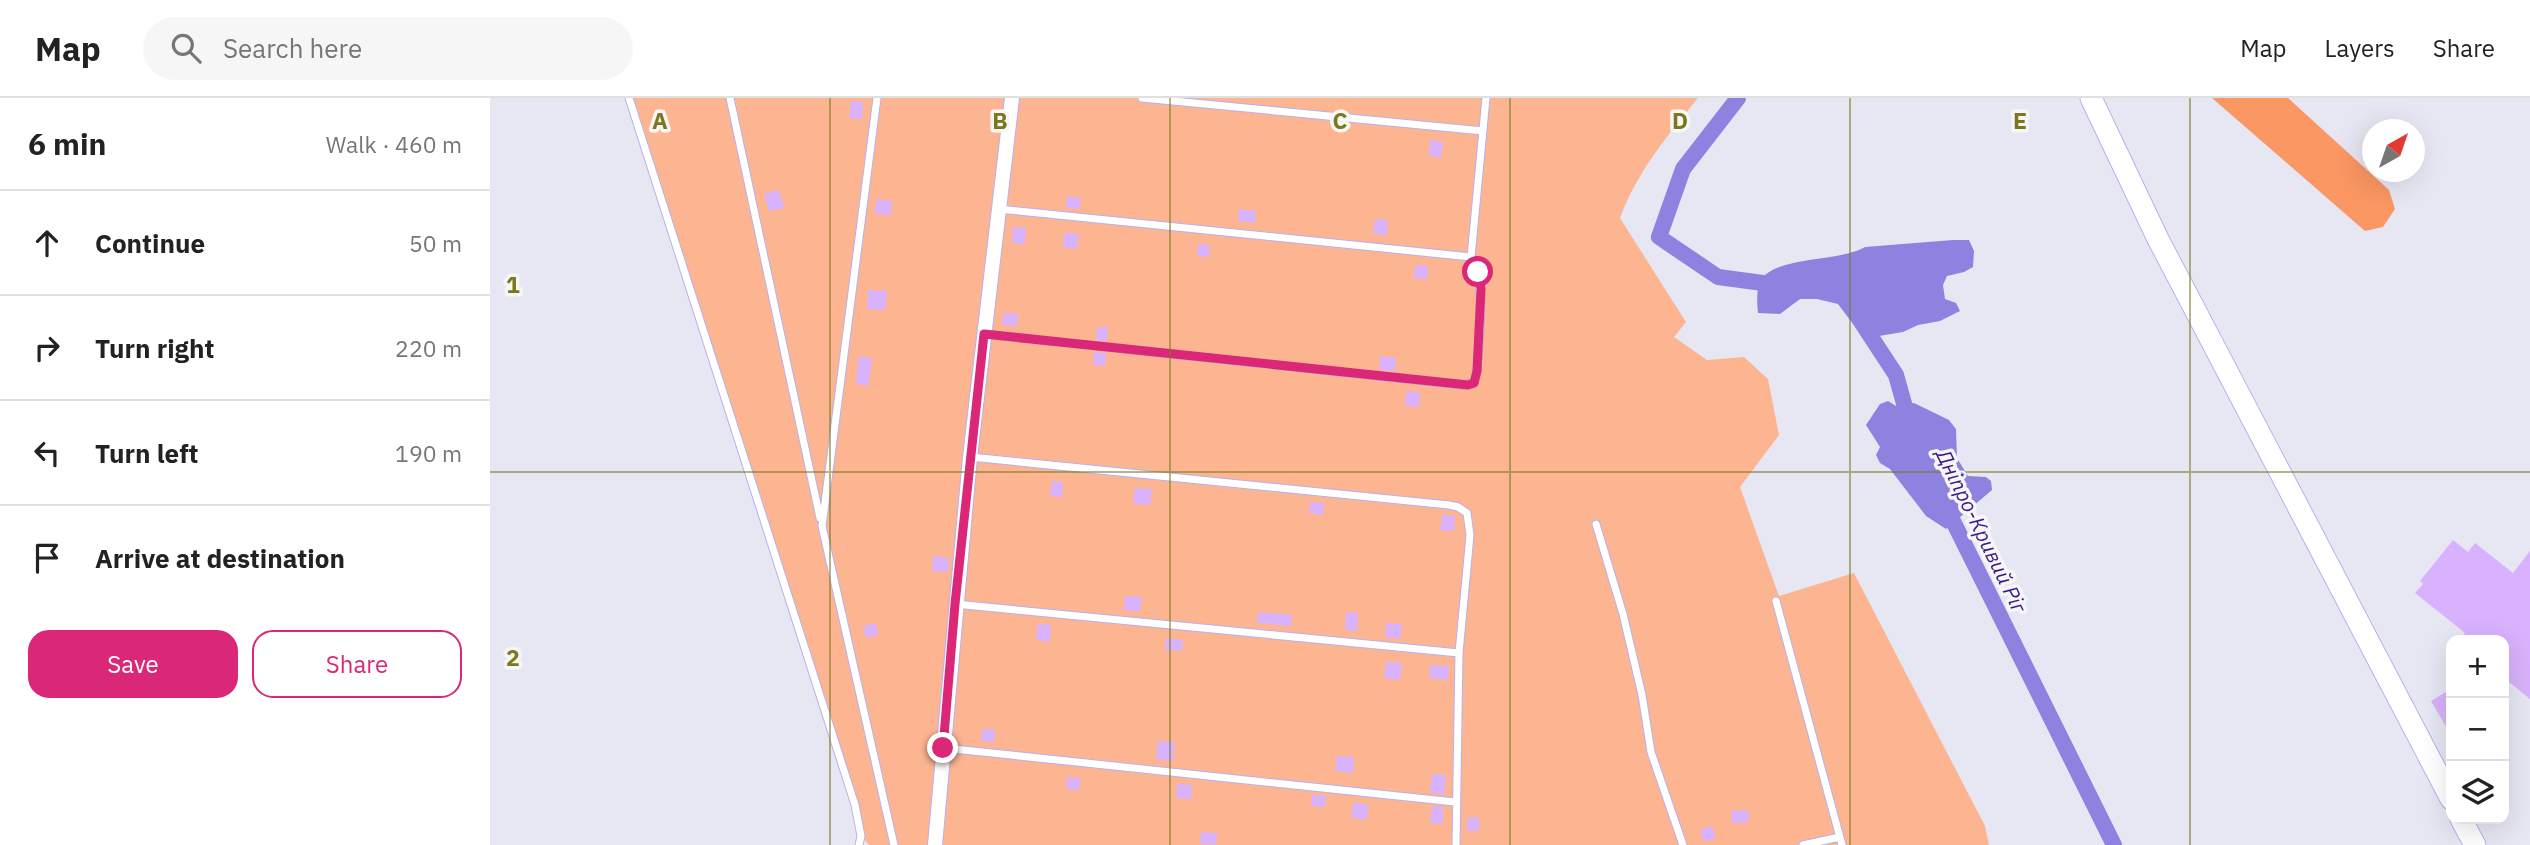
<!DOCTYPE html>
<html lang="en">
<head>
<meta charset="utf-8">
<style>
  :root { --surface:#fff; --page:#f6f6f6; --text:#222; --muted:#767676; --line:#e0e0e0; --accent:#db2777 }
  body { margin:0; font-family:"IBM Plex Sans",sans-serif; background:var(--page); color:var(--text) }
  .controls { position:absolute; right:21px; bottom:21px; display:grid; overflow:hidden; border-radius:14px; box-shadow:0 7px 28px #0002 }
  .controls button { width:63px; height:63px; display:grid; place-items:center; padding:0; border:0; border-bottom:2px solid var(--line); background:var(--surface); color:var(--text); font:35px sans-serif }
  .compass { position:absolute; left:1872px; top:21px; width:63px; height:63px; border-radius:50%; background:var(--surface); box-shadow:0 7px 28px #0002; rotate:40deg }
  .stop { position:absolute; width:21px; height:21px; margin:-16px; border:5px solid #db2777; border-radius:50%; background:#fff }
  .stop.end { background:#db2777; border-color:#fff; box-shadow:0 2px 7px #0008 }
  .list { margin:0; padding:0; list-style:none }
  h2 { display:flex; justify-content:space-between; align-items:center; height:91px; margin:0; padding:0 28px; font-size:30px }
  h2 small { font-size:23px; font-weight:400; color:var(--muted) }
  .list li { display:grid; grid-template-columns:46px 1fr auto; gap:21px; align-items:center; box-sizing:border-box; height:105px; padding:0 28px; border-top:2px solid var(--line) }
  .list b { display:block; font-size:26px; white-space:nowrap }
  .list em { font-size:23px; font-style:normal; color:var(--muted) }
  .actions { display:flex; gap:14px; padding:21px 28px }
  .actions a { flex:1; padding:16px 0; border:2px solid var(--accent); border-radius:21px; text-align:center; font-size:24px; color:var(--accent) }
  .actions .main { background:var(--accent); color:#fff }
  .icon { flex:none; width:38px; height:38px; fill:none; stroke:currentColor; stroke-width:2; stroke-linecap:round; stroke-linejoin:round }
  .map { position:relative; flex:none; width:2040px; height:747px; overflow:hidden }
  header { display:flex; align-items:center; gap:42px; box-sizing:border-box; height:98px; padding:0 35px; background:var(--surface); border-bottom:2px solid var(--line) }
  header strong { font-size:33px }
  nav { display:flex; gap:38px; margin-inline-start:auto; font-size:24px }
  .search { width:490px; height:63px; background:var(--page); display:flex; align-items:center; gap:18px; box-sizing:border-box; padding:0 24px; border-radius:38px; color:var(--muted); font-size:26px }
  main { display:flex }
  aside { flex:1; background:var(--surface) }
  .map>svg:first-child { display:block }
  .green { fill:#fdb591 }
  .forest { fill:#fa9762 }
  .water { fill:#8e82e0 }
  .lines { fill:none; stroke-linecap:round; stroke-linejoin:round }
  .canal { stroke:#8e82e0; stroke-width:16 }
  .building { fill:#d8b2fc }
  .service-casing { stroke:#b6b1ef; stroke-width:9 }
  .minor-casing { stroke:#b6b1ef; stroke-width:16 }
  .secondary-casing { stroke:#b6b1ef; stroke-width:23 }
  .service { stroke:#fff; stroke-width:7 }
  .minor { stroke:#fff; stroke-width:14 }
  .secondary { stroke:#fff; stroke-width:21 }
  .route { stroke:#db2777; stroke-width:9 }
  .grid { fill:none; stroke:#7a771d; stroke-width:2; stroke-opacity:0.55 }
  .labels { text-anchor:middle; stroke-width:7; stroke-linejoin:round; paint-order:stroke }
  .water-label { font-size:21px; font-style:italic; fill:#3b1987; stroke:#f6f6f6 }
  .grid-label { font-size:23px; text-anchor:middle; font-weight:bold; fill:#7a771d; stroke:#f6f6f6; stroke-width:7; stroke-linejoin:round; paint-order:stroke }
</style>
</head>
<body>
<header>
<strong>Map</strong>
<div class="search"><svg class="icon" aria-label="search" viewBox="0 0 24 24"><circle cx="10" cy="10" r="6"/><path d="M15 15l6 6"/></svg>Search here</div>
<nav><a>Map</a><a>Layers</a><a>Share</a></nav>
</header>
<main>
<aside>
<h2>6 min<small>Walk · 460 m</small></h2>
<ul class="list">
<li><svg class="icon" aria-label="ahead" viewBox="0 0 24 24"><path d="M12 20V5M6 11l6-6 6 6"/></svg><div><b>Continue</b></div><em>50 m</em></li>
<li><svg class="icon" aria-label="right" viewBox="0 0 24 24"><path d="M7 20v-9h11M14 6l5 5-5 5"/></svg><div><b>Turn right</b></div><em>220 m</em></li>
<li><svg class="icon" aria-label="left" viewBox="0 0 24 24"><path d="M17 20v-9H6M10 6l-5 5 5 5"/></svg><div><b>Turn left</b></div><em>190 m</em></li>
<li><svg class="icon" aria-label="arrive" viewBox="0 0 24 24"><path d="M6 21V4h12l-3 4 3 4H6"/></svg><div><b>Arrive at destination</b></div></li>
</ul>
<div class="actions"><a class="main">Save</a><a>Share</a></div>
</aside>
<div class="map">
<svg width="2040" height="747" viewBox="0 0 2040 747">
  <rect width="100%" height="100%" fill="#e7e7f4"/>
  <!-- green -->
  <path class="green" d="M 137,0 L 1208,0 C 1177,38 1147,74 1130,120 L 1196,224 L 1184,239 L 1217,262 L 1254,259 L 1278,281 L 1289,337 L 1250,389 L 1289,498 L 1364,475 L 1495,728 L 1499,747 L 379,747 L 371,738 L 365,707 Z"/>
  <!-- forest -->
  <path class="forest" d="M 1722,0 L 1798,0 L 1899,92 L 1905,111 L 1893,129 L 1875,133 Z"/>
  <!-- water -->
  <path class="water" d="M 1463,142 L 1479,142 L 1484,153 L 1483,169 L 1474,174 L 1457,178 L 1453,187 L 1455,201 L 1466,205 L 1470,213 L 1450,223 L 1428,227 L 1413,234 L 1389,238 L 1360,222 L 1348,206 L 1327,201 L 1310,201 L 1290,216 L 1268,215 C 1267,205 1266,191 1271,182 C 1286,158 1350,164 1375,149 Z
    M 1398,303 L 1406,308 L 1424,305 L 1459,322 L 1466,331 L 1467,360 L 1478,378 L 1496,379 L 1501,383 L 1502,392 L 1456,431 L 1436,418 L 1400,371 L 1390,365 L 1386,357 L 1390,349 L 1376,327 L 1390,306 Z"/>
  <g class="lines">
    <!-- canal -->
    <path class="canal" d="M 1248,0 L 1193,71 L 1169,139 L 1228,179 L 1288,187
      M 1366,216 L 1406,277 L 1420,327
      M 1454,405 L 1624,747"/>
  </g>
  <!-- building -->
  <path class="building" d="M 361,3 L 373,4 L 372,21 L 359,20 Z
    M 940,42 L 953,44 L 951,59 L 939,58 Z
    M 289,92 L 294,110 L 279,113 L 274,96 Z
    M 577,98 L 591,100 L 590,111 L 576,110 Z
    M 386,101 L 402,103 L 401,117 L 385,116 Z
    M 749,111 L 766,113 L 765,125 L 748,123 Z
    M 885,121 L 898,122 L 897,137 L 883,136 Z
    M 523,129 L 536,130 L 535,146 L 522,145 Z
    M 574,135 L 589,136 L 587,151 L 573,149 Z
    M 708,146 L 720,147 L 719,159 L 707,158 Z
    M 925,167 L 938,168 L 937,181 L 924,180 Z
    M 378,192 L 397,193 L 395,212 L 377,211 Z
    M 513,215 L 528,216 L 527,228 L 512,227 Z
    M 607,229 L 618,229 L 617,243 L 606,242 Z
    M 604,254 L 616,255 L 615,268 L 603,267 Z
    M 369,258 L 382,260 L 378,288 L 366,286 Z
    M 890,258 L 906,260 L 905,273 L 889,272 Z
    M 916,293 L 930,294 L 929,309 L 915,308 Z
    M 562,383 L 573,384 L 572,399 L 560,398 Z
    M 645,390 L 662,391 L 660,407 L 643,406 Z
    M 820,404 L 834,405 L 833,417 L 819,415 Z
    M 952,417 L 965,418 L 964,433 L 950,432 Z
    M 1963,442 L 1978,454 L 1985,445 L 2023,475 L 2040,453 L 2040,601 L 2014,580 L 2014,542 L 1969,542 L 1975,535 L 1925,495 L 1933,486 L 1930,483 Z
    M 443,458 L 459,460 L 458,474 L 442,473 Z
    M 635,498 L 652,499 L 650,514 L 634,512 Z
    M 768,514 L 802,517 L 801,528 L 767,525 Z
    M 856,514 L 868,515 L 867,533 L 855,532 Z
    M 386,525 L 388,537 L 376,540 L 373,528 Z
    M 896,525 L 912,526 L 910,541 L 895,539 Z
    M 548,526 L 561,527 L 560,544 L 546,542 Z
    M 676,540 L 693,542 L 692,553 L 675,552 Z
    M 896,564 L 912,565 L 910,582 L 894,580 Z
    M 940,567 L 959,568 L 958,582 L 939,580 Z
    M 1961,591 L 1961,637 L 1941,603 Z
    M 492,631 L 505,632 L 504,644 L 491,643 Z
    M 668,643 L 685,644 L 683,663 L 666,661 Z
    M 847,658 L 864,659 L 863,675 L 845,673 Z
    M 942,676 L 956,677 L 954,697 L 943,695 L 940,693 Z
    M 577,679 L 590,680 L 589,692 L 576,691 Z
    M 687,686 L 702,687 L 701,701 L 686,700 Z
    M 822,697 L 836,698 L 835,709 L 821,708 Z
    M 864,704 L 879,707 L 876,722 L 861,719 Z
    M 942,708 L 953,709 L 953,726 L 940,725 Z
    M 1258,712 L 1259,724 L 1242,726 L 1241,713 Z
    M 989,719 L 989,733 L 977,733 L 977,720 Z
    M 1222,728 L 1226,740 L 1214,744 L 1210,732 Z
    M 711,734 L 727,735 L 726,747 L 710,746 Z"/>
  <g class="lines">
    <defs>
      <path id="service" d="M 139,0 L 365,707 L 371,738 L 369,747
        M 240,0 L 330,420
        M 387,0 L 332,428 L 404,747
        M 652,0 L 993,33
        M 509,111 L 981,159
        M 494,236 L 971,287 L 984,285 L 987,273 C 989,235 997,194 981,159 L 996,0
        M 480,359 L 959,407 L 968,409 L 977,415 L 980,437 L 969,555 L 966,747
        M 1106,426 L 1133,516 L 1152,597 L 1161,654 L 1193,747
        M 1286,503 L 1352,747
        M 465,506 L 969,555
        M 454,650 L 965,704
        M 1313,747 L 1350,739"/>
      <path id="minor" d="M 445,747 L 480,359 L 522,0"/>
      <path id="secondary" d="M 1601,0 L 1668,141 L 1961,701
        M 1971,721 L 1985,747"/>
    </defs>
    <!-- service casing -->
    <use href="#service" class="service-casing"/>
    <!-- minor casing -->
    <use href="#minor" class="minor-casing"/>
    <!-- secondary casing -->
    <use href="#secondary" class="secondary-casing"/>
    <!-- service -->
    <use href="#service" class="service"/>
    <!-- minor -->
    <use href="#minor" class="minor"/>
    <!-- secondary -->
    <use href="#secondary" class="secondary"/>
  </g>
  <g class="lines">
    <!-- route -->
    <path class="route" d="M 453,650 L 465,506 L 494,236 L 978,287 L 984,285 L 987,273 L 991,191 L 988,174"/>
  </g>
  <!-- grid -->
  <path class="grid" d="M 340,0 L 340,747M 680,0 L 680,747M 1020,0 L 1020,747M 1360,0 L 1360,747M 1700,0 L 1700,747M 0,374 L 2040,374"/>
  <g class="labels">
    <!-- water labels -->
    <g class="water-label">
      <text transform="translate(1491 433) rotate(64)" y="7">Дніпро-Кривий Ріг</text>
    </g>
  </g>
  <g class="grid-label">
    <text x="170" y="31">A</text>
    <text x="510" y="31">B</text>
    <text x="850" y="31">C</text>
    <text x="1190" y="31">D</text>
    <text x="1530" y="31">E</text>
    <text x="23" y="195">1</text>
    <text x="23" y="568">2</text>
  </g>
</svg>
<div class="controls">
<button>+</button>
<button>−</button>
<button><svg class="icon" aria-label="layers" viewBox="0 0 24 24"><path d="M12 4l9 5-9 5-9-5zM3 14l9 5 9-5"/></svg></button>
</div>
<svg class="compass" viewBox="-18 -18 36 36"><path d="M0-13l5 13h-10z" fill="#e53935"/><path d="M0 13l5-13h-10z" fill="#767676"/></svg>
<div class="stop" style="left:988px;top:174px"></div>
<div class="stop end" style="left:453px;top:650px"></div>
</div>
</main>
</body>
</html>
